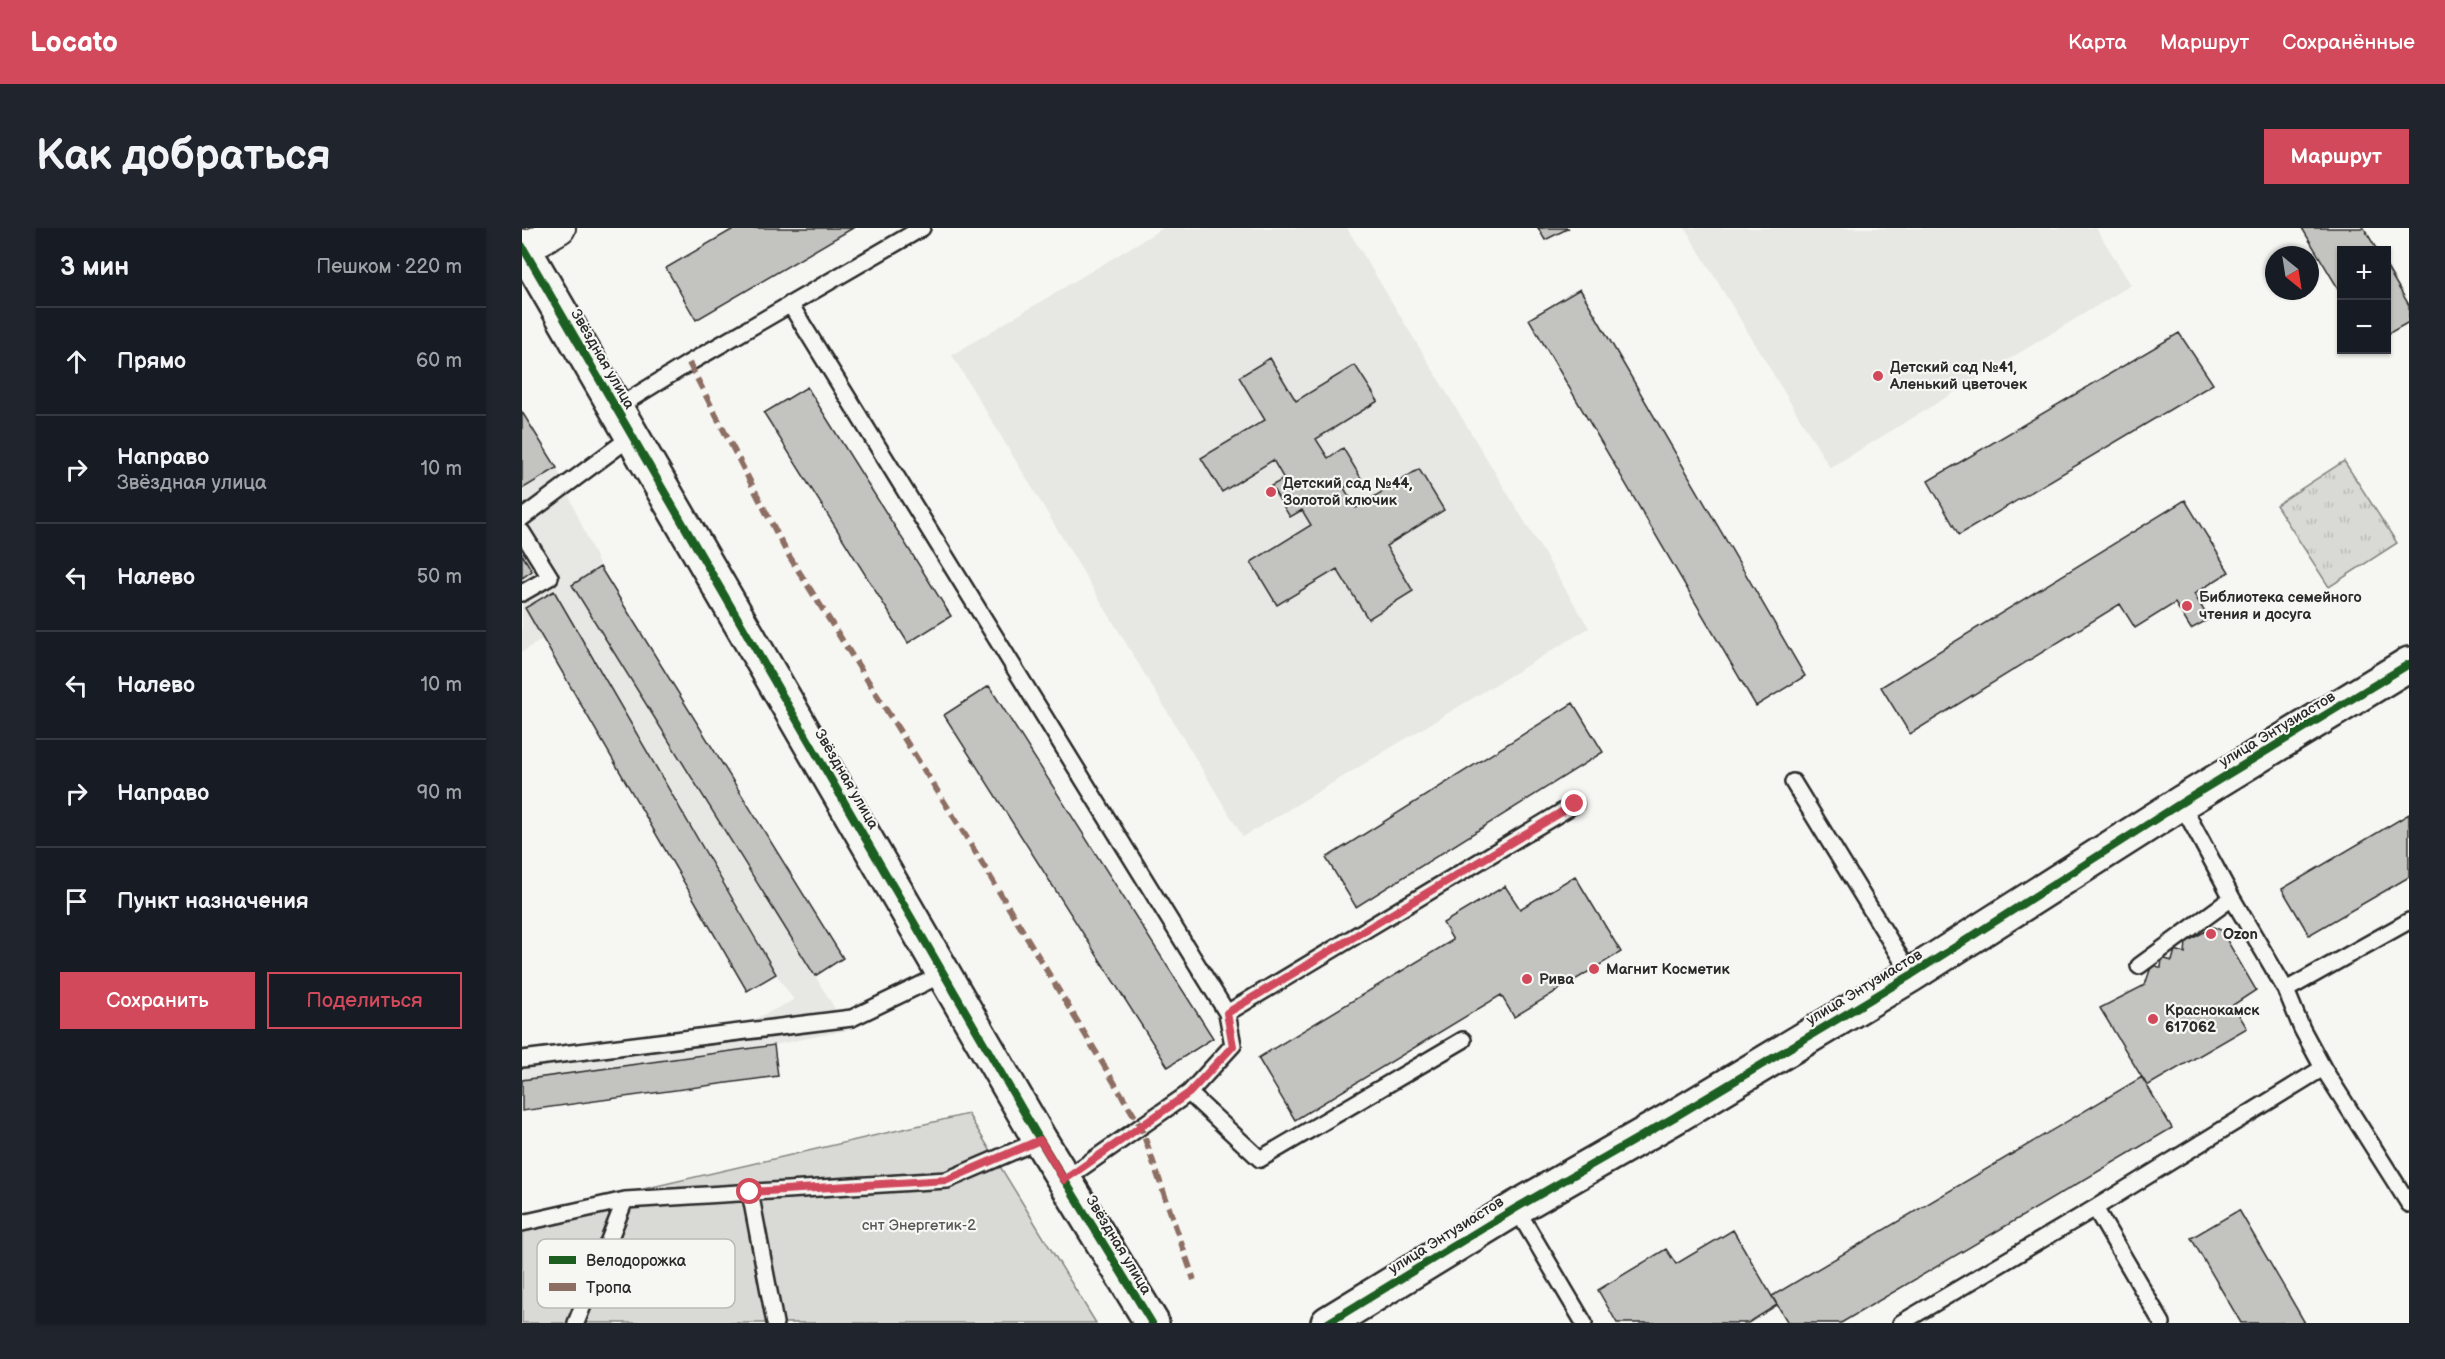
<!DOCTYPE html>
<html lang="ru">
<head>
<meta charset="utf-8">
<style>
  :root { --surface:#171b24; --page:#20242c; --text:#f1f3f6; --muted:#9ea1a6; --line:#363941; --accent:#d1495b }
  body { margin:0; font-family:"Balsamiq Sans",sans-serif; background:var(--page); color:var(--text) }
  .controls { position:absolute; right:18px; top:18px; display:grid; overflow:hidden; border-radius:0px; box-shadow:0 2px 4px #0004 }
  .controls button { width:54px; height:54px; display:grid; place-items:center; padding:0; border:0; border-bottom:2px solid var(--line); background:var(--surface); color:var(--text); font:30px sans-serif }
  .compass { position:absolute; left:1743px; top:18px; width:54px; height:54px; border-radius:50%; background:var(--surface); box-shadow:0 2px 4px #0004; rotate:150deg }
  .stop { position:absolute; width:18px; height:18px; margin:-14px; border:4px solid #d1495b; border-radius:50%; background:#fff }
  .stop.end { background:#d1495b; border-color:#fff; box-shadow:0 2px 6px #0008 }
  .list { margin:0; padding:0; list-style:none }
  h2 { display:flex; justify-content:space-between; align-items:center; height:78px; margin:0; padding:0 24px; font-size:26px }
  h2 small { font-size:20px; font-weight:400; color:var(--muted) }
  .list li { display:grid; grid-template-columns:39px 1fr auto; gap:18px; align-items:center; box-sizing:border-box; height:108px; padding:0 24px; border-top:2px solid var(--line) }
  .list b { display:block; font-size:22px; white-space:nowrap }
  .list p { margin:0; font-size:20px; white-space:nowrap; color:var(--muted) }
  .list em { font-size:20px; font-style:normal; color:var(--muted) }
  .actions { display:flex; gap:12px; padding:18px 24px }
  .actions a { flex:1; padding:14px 0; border:2px solid var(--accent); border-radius:0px; text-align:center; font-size:21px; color:var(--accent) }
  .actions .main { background:var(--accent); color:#fff }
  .icon { flex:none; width:33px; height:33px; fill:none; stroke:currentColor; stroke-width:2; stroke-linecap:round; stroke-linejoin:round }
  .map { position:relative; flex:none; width:1887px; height:1095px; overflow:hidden; border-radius:0px }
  header { display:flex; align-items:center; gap:36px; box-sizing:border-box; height:84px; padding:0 30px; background:var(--accent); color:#fff }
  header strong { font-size:28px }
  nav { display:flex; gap:33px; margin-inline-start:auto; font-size:21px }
  .intro { display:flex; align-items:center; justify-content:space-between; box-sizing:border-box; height:144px; padding:0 36px }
  h1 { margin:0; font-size:42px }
  .button { padding:15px 27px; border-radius:0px; background:var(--accent); color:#fff; font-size:21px; font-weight:700 }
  main { display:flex; gap:36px; padding:0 36px }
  aside { flex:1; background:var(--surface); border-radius:0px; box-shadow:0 2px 4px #0004 }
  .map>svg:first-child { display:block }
  .built { fill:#e7e7e3 }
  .grass { fill:url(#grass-tufts); stroke:#828280; stroke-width:1.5 }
  .garden { fill:#d9d9d5; stroke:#828280; stroke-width:1.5 }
  .building { fill:#c3c3c0; stroke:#2b2b2b; stroke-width:1.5 }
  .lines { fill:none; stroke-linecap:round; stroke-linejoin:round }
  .service-casing { stroke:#2b2b2b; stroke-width:20 }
  .minor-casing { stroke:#2b2b2b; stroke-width:34 }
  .tertiary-casing { stroke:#2b2b2b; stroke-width:38 }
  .service { stroke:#f6f6f2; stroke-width:15 }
  .minor { stroke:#f6f6f2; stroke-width:30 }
  .tertiary { stroke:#f6f6f2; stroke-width:33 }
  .quiet { stroke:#8d6e63; stroke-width:6; stroke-dasharray:12 6; stroke-linecap:butt }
  .cycleway-casing { stroke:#f6f6f2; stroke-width:11 }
  .cycleway { stroke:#1b5e20; stroke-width:8 }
  .route { stroke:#d1495b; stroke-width:8 }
  .poi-dot { fill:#d1495b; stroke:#f6f6f2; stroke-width:2 }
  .labels { text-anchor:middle; stroke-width:4.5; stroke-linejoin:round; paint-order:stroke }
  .street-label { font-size:15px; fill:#2b2b2b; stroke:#f6f6f2 }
  .poi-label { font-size:15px; font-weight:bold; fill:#2b2b2b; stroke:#f6f6f2; text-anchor:start }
  .park-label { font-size:15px; fill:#565656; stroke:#f6f6f2 }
  .key { fill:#f6f6f2; stroke:#b9b9b6; stroke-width:1.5 }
  .key-label { font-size:16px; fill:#2b2b2b }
</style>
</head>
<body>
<header>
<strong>Locato</strong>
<nav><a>Карта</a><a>Маршрут</a><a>Сохранённые</a></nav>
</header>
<div class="intro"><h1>Как добраться</h1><a class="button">Маршрут</a></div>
<main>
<aside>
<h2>3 мин<small>Пешком · 220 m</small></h2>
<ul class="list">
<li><svg class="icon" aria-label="ahead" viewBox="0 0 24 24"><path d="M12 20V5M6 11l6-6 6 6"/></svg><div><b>Прямо</b></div><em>60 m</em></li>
<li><svg class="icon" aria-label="right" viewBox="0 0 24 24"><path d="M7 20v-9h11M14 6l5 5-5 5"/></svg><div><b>Направо</b><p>Звёздная улица</p></div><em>10 m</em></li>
<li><svg class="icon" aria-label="left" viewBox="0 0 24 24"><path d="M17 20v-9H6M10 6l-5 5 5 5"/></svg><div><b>Налево</b></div><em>50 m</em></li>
<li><svg class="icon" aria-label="left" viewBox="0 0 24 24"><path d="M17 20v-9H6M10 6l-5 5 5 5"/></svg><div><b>Налево</b></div><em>10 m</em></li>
<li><svg class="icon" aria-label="right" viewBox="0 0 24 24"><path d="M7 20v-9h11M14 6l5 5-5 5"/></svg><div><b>Направо</b></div><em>90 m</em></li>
<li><svg class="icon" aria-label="arrive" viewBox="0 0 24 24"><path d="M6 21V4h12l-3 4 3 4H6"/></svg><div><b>Пункт назначения</b></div></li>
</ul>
<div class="actions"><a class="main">Сохранить</a><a>Поделиться</a></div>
</aside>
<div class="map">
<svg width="1887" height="1095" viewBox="0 0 1887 1095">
  <defs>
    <pattern id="grass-tufts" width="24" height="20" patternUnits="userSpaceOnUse" patternTransform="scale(1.5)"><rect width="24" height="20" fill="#d9d9d5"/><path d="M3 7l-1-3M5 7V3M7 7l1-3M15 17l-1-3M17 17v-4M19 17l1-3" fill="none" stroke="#babab7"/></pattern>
  </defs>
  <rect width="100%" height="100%" fill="#f6f6f2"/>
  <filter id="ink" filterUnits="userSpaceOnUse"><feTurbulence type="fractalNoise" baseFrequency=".0167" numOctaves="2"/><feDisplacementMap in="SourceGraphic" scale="12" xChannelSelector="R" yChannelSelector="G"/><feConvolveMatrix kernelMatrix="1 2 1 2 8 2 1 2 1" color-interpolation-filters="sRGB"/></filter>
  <g filter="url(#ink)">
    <!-- built -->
    <path class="built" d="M 641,0 L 825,0 L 1067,400 L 721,609 L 430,127 Z
      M 1163,0 L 1574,0 L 1609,57 L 1308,240 Z
      M 0,184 L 35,240 L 78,339 L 321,730 L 293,748 L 326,802 L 252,817 L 256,848 L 0,883 L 0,821 L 229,793 L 272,772 L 254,746 L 225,763 L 21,411 L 0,424 Z"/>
    <!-- grass -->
    <path class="grass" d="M 1822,233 L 1875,315 L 1807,359 L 1754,277 Z"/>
    <!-- garden -->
    <path class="garden" d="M 446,886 L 574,1095 L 0,1095 L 0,989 Z"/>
    <!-- building -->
    <path class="building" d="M 213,0 L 331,0 L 174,92 L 144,40 Z
      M 1016,0 L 1047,0 L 1023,12 Z
      M 1780,0 L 1842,0 L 1855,22 L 1820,22 L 1820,67 Z
      M 1864,38 L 1887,77 L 1887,94 L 1864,107 Z
      M 1058,61 L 1283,448 L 1234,478 L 1007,91 Z
      M 1657,105 L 1691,156 L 1437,307 L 1406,253 Z
      M 748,130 L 774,173 L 833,137 L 856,173 L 794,211 L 806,230 L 821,220 L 839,250 L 822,260 L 834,280 L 897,241 L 922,282 L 864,318 L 891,363 L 846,391 L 815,341 L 755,377 L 729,334 L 789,297 L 780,282 L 768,289 L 749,258 L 762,251 L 751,232 L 700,264 L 679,230 L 743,192 L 717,149 Z
      M 285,159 L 429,388 L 386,415 L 242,185 Z
      M 0,184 L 35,240 L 0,261 Z
      M 1663,272 L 1707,344 L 1672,366 L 1687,391 L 1669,401 L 1653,375 L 1613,400 L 1598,376 L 1388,506 L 1359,459 Z
      M 0,326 L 10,343 L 0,350 Z
      M 78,339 L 321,730 L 293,748 L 50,357 Z
      M 32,363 L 254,746 L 225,763 L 3,380 Z
      M 467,458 L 691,810 L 646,839 L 422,487 Z
      M 1051,475 L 1081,524 L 834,679 L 804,630 Z
      M 1887,586 L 1887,649 L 1787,707 L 1760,661 Z
      M 1053,648 L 1099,724 L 992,789 L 979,767 L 773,892 L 736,830 L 931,712 L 921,695 L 983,658 L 998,681 Z
      M 1691,699 L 1699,702 L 1734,762 L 1711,777 L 1725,800 L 1625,858 L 1578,780 L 1623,757 L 1630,736 L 1639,740 L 1640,730 L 1650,733 L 1653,722 L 1663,725 L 1664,714 Z
      M 252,817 L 256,848 L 0,883 L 0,852 Z
      M 1620,849 L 1650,900 L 1319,1095 L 1266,1095 L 1250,1068 Z
      M 1717,982 L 1783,1095 L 1719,1095 L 1669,1010 Z
      M 1211,1002 L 1255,1077 L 1226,1095 L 1095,1095 L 1076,1062 L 1144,1021 L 1154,1036 Z"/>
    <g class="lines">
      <defs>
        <path id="service" d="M 268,76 L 705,785 L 711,817 L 667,865 L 542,952
          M 94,180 L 167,135 L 400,0
          M 0,290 L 110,208
          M 0,304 L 28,349 L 0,365
          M 1271,554 L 1389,747
          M 1659,575 L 1710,670 L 1764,762 L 1780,801 L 1801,840 L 1887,976
          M 1617,738 L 1710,670
          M 1764,762 L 1887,693
          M 705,785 L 1053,576
          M 0,831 L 330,790 L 423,745
          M 667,865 L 738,931 L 941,812
          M 228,964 L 253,1095
          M 994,980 L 1062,1095
          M 1573,980 L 1640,1095
          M 0,995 L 103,972 L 425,952 L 518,912
          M 54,1095 L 103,972
          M 1379,1095 L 1573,980 L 1801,840"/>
        <path id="minor" d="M 2,21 L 38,0"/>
        <path id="tertiary" d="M 0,18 L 518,912 L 630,1095
          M 806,1095 L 994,980 L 1151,890 L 1389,747 L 1659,575 L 1887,436"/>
      </defs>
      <!-- service casing -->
      <use href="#service" class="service-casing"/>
      <!-- minor casing -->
      <use href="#minor" class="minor-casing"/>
      <!-- tertiary casing -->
      <use href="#tertiary" class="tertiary-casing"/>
      <!-- service -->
      <use href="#service" class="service"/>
      <!-- minor -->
      <use href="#minor" class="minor"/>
      <!-- tertiary -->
      <use href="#tertiary" class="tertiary"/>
      <!-- quiet -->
      <path class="quiet" d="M 167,135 L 264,323 L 440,602 L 619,899 L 672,1052"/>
      <defs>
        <path id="cycleway" d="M 0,18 L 518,912 L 630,1095
          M 806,1095 L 994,980 L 1151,890 L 1389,747 L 1659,575 L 1887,436"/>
      </defs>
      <!-- cycleway casing -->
      <use href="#cycleway" class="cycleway-casing"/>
      <!-- cycleway -->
      <use href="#cycleway" class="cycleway"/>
    </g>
  </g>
  <g class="lines" filter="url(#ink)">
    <!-- route -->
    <path class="route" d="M 228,964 L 425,952 L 518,912 L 542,952 L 667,865 L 711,818 L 705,785 L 1053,576"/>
  </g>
  <!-- markers -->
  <g class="poi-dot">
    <circle cx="1356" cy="148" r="6"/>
    <circle cx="749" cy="264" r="6"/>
    <circle cx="1665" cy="378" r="6"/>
    <circle cx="1689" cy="706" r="6"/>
    <circle cx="1072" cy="741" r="6"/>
    <circle cx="1005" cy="751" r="6"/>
    <circle cx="1631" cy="791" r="6"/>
  </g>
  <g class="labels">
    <!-- street labels -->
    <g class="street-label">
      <text transform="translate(81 131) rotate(60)" y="5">Звёздная улица</text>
      <text transform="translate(1755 501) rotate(-31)" y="5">улица Энтузиастов</text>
      <text transform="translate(325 551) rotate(60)" y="5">Звёздная улица</text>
      <text transform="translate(1342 759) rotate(-31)" y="5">улица Энтузиастов</text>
      <text transform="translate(924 1007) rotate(-32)" y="5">улица Энтузиастов</text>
      <text transform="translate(597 1017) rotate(59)" y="5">Звёздная улица</text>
    </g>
    <!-- poi labels -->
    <g class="poi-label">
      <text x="1368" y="144">Детский сад №41,<tspan x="1368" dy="17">Аленький цветочек</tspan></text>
      <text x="761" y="260">Детский сад №44,<tspan x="761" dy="17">Золотой ключик</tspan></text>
      <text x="1677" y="374">Библиотека семейного<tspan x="1677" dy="17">чтения и досуга</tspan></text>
      <text x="1701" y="711">Ozon</text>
      <text x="1084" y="746">Магнит Косметик</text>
      <text x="1017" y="756">Рива</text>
      <text x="1643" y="787">Краснокамск<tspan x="1643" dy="17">617062</tspan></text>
    </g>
    <!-- park labels -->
    <g class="park-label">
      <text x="397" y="1002">снт Энергетик-2</text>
    </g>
  </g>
  <!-- legend -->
  <rect x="15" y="1011" width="198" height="69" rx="9" class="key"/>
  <rect x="27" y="1028" width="27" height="8" fill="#1b5e20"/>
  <rect x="27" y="1055" width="27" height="8" fill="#8d6e63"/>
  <g class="key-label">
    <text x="64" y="1038">Велодорожка</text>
    <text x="64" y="1065">Тропа</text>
  </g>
</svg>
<div class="controls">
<button>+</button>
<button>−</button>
</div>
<svg class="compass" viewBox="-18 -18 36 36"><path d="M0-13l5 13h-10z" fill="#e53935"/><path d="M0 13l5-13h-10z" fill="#9ea1a6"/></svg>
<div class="stop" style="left:228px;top:964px"></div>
<div class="stop end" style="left:1053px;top:576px"></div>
</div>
</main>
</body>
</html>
